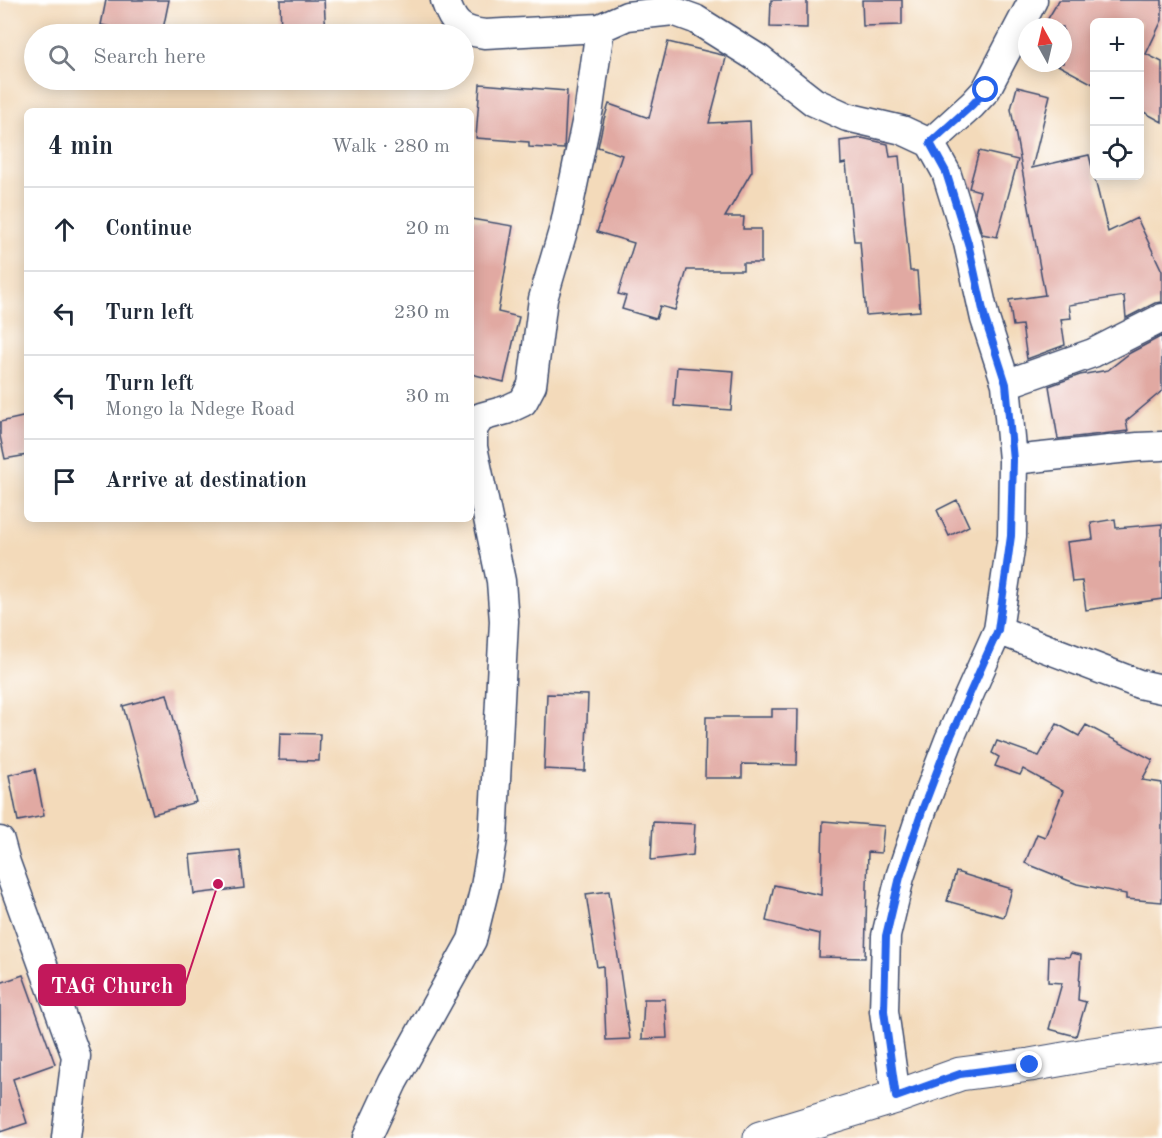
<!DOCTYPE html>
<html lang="en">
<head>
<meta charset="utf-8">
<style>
  :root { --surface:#fff; --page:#f2f2f3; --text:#1f2937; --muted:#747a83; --line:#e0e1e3 }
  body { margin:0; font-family:"Old Standard TT",serif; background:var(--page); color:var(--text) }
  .controls { position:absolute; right:18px; top:18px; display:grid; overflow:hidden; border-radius:9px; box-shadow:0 3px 15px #0003 }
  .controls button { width:54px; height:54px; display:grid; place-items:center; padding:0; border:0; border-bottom:2px solid var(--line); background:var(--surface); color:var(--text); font:30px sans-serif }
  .compass { position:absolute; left:1018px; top:18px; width:54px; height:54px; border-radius:50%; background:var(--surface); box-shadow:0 3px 15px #0003; rotate:352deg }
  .stop { position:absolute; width:18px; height:18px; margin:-14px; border:4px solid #2563eb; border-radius:50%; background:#fff }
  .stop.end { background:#2563eb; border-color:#fff; box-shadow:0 2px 6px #0008 }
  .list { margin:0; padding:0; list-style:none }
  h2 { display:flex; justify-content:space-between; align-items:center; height:78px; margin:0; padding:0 24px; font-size:26px }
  h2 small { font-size:20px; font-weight:400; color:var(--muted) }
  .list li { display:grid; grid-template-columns:39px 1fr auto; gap:18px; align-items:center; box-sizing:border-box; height:84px; padding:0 24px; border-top:2px solid var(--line) }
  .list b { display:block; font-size:22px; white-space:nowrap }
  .list p { margin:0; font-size:20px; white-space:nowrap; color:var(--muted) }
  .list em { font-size:20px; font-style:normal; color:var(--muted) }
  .icon { flex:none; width:33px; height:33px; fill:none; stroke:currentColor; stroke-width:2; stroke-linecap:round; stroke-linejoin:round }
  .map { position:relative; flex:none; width:1162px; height:1138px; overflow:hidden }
  .search { position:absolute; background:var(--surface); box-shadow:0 3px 15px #0003; left:24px; top:24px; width:450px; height:66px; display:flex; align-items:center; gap:15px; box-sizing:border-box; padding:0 21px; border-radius:33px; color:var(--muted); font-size:22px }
  .panel { position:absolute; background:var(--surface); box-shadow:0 3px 15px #0003; left:24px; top:108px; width:450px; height:414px; border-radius:9px }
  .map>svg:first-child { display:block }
  .building { fill:#e1a9a2 }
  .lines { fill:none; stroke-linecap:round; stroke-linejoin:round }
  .minor-casing { stroke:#3b496c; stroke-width:31 }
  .tertiary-casing { stroke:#3b496c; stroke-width:35 }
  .minor { stroke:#fff; stroke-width:28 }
  .tertiary { stroke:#fff; stroke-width:33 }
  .route { stroke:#2563eb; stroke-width:8 }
  .leader { fill:none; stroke:#c2185b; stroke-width:2 }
  .callout-dot { fill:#c2185b; stroke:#fff; stroke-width:2 }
  .callout { fill:#c2185b; stroke:#c2185b; stroke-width:2 }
  .callout-label { font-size:22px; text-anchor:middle; font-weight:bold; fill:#fff }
</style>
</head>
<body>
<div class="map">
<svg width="1162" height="1138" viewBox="0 0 1162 1138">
  <rect width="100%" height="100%" fill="#fff"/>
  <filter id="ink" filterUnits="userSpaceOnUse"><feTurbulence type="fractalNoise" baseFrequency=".0167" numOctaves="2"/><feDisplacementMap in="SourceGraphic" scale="12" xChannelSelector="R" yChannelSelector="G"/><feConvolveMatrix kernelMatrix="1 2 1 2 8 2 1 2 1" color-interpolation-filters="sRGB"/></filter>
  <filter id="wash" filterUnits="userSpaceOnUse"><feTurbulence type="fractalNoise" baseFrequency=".008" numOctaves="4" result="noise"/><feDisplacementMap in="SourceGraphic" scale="24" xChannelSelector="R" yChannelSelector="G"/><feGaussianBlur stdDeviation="1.35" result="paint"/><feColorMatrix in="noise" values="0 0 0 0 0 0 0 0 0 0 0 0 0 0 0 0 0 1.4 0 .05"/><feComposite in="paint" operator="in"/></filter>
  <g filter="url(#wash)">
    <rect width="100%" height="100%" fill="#f3daba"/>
    <g id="blocks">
      <!-- building -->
      <path class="building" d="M 106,0 L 169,0 L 162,34 L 150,34 L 101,25 Z
        M 280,0 L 324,0 L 326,34 L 281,34 Z
        M 771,0 L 807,0 L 807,28 L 770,27 Z
        M 862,0 L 902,0 L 902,25 L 863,26 Z
        M 1059,0 L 1162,0 L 1162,20 L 1146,54 L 1162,62 L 1162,122 L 1140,110 L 1140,22 L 1095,22 L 1095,85 L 1054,63 L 1063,63 L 1063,27 L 1043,27 Z
        M 668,42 L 722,55 L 726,58 L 709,123 L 750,121 L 752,171 L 725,217 L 744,217 L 743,229 L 761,229 L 761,263 L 743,263 L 743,270 L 687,270 L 675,310 L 660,306 L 656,319 L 622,309 L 626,296 L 618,294 L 634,243 L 597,232 L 622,155 L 598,147 L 604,119 L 609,104 L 649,118 Z
        M 480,84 L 567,91 L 564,149 L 529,147 L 529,142 L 476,138 Z
        M 1017,87 L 1050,95 L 1032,168 L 1089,155 L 1108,232 L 1137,218 L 1162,271 L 1162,302 L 1155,303 L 1126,318 L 1124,296 L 1069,305 L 1071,318 L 1061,319 L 1065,345 L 1027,359 L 1022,325 L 1013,326 L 1009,300 L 1045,295 L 1011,109 Z
        M 862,138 L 888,144 L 890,157 L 899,156 L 910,271 L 917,271 L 920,311 L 866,315 L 860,241 L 854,241 L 846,163 L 841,164 L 840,141 Z
        M 979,151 L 1018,160 L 997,237 L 982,234 L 975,211 L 980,191 L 969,188 Z
        M 471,219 L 513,226 L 498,312 L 519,317 L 504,382 L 471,374 Z
        M 1162,336 L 1162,391 L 1126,421 L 1128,431 L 1058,439 L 1049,386 L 1080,375 L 1108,370 L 1130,353 Z
        M 677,367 L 734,371 L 731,410 L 674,406 Z
        M 27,416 L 27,455 L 5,459 L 0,436 L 0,422 Z
        M 957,500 L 969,526 L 949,536 L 937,510 Z
        M 1115,519 L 1116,528 L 1162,524 L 1162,599 L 1086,610 L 1082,581 L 1072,582 L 1067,542 L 1093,539 L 1091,523 Z
        M 167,694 L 196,802 L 153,814 L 123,706 Z
        M 547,694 L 588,695 L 585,771 L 544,769 Z
        M 772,709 L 798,709 L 797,765 L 742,764 L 742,778 L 705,778 L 706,717 L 772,717 Z
        M 1057,724 L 1079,736 L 1086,725 L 1153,760 L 1142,780 L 1162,783 L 1162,902 L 1126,899 L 1126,894 L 1077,884 L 1025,863 L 1037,834 L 1045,837 L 1063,791 L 1023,769 L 1020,775 L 995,766 L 999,757 L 992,753 L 997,741 L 1039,756 Z
        M 280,733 L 320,734 L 319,761 L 279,760 Z
        M 35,769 L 44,816 L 18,821 L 9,775 Z
        M 823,821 L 884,826 L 881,853 L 868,852 L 865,958 L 819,957 L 820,934 L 766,921 L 774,885 L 821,895 Z
        M 653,822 L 695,824 L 693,855 L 651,860 Z
        M 240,850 L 244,888 L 194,894 L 190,855 Z
        M 956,872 L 1012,889 L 1004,917 L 947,901 Z
        M 609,891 L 619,964 L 630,1039 L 606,1040 L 603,966 L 597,967 L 586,894 Z
        M 1071,953 L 1081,955 L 1078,1000 L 1086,1002 L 1076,1036 L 1049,1029 L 1062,983 L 1048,982 L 1049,956 L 1069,957 Z
        M 23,975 L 55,1064 L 13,1079 L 27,1123 L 0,1132 L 0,983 Z
        M 644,999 L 665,999 L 667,1038 L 642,1039 Z"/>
    </g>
  </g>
  <g filter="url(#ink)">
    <use href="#blocks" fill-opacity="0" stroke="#3b496c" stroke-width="1.5"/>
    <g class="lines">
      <defs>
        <path id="minor" d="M 445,0 C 453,24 460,31 485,34 L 600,28 L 627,16 L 673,11 L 695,19 L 759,59 L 814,102 L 847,117 L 902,130 L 930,143 L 946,172 L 968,243 L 985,319 L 1006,384 L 1013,460 L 1012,536 L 998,630 L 949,740 L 923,808 L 900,877 L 886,936 L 884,1011 L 896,1097
          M 930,143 L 972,105 L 986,90 L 1033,0
          M 1006,384 L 1093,353 L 1162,318
          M 1013,460 L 1138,447 L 1162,446
          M 998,630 L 1139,684 L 1162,689
          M 0,841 L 6,863 L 76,1056 L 66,1138
          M 367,1138 L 393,1082 L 472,940 L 485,887 L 493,839 L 504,621 L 501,581 L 473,447 L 473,429 L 481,417 L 506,410 L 523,402 L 532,385 L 543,299 L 565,224 L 589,108 L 600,28"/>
        <path id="tertiary" d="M 760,1138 L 896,1097 L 960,1074 L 1030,1065 L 1092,1054 L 1162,1044"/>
      </defs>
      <!-- minor casing -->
      <use href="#minor" class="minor-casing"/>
      <!-- tertiary casing -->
      <use href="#tertiary" class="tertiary-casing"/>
      <!-- minor -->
      <use href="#minor" class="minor"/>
      <!-- tertiary -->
      <use href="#tertiary" class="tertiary"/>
    </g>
  </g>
  <g class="lines" filter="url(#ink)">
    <!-- route -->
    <path class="route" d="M 986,90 L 972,105 L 930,143 L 946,172 L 968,243 L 985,319 L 1006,384 L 1013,460 L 1011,536 L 998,630 L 949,740 L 923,808 L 900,877 L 886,936 L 884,1011 L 896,1097 L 960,1074 L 1030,1065"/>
  </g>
  <!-- callouts -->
  <path class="leader" d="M218 884L185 985"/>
  <circle class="callout-dot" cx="218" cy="884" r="6"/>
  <rect class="callout" x="39" y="965" width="146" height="40" rx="6"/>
  <g class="callout-label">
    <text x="112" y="993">TAG Church</text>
  </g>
</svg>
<div class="controls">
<button>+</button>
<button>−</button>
<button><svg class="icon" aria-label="locate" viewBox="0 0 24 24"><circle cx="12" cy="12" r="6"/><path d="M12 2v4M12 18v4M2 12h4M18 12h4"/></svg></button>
</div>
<svg class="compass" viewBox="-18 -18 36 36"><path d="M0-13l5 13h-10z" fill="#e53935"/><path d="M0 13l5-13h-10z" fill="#747a83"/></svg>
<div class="stop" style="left:986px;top:90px"></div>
<div class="stop end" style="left:1030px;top:1065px"></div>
<div class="search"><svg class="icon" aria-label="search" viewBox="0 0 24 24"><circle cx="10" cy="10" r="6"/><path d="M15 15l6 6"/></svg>Search here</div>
<section class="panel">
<h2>4 min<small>Walk · 280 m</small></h2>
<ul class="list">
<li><svg class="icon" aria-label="ahead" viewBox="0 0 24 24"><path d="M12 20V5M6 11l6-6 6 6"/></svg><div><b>Continue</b></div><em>20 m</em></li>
<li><svg class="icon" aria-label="left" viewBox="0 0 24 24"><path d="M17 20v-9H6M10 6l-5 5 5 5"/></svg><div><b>Turn left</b></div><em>230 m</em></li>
<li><svg class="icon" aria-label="left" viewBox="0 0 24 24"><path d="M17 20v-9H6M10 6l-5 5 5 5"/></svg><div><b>Turn left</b><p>Mongo la Ndege Road</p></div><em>30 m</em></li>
<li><svg class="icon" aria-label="arrive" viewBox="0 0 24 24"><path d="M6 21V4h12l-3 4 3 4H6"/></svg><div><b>Arrive at destination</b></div></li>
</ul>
</section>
</div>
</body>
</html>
